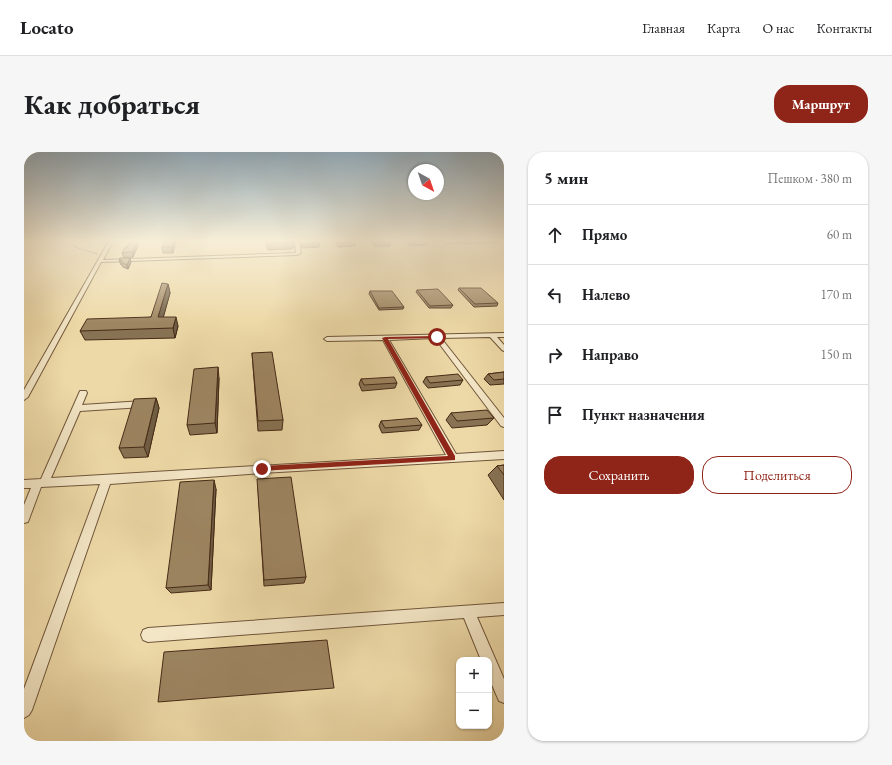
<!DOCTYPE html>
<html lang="ru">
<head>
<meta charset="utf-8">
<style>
  :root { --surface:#fff; --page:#f6f6f6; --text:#202124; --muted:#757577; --line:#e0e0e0; --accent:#8f2418 }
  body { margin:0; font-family:"EB Garamond",serif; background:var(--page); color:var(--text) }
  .controls { position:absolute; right:12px; bottom:12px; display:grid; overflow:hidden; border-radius:8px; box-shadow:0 1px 3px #0004 }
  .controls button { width:36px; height:36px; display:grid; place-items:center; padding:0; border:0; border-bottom:1px solid var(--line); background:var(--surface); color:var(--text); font:20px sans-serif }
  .compass { position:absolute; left:384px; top:12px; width:36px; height:36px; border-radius:50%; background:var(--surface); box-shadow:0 1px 3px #0004; rotate:140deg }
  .stop { position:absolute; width:12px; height:12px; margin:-9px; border:3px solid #8f2418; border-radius:50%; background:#fff }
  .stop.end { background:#8f2418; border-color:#fff; box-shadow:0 1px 4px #0008 }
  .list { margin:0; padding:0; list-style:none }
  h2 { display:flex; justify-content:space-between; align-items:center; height:52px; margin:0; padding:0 16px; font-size:17px }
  h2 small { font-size:13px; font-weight:400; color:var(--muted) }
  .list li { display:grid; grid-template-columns:26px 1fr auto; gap:12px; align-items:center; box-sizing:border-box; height:60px; padding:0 16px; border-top:1px solid var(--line) }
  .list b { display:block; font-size:15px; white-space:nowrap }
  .list em { font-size:13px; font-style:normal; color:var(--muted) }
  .actions { display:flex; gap:8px; padding:12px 16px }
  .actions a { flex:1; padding:9px 0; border:1px solid var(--accent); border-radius:16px; text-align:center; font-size:14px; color:var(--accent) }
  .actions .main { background:var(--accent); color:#fff }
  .icon { flex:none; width:22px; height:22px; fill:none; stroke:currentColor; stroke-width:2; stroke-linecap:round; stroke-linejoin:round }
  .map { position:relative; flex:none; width:480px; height:589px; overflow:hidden; border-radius:16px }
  header { display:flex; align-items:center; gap:24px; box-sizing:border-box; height:56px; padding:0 20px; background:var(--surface); border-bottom:1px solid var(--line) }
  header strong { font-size:19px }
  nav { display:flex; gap:22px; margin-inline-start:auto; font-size:14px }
  .intro { display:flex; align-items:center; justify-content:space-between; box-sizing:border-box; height:96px; padding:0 24px }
  h1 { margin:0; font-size:28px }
  .button { padding:10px 18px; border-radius:16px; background:var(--accent); color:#fff; font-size:14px; font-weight:700 }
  main { display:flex; gap:24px; padding:0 24px }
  aside { flex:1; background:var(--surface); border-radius:16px; box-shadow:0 1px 3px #0004 }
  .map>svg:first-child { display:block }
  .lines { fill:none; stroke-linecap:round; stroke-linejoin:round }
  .minor-casing { stroke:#70563a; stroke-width:2 }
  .path { stroke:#462a16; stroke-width:1; stroke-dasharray:1.5 1; stroke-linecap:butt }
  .minor { fill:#f3e6c6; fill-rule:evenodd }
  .wall { fill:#877253; stroke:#462a16 }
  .shaded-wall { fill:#6e5d44; stroke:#462a16 }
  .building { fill:#9d8561; stroke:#462a16 }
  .route { fill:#8f2418 }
</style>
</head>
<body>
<header>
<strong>Locato</strong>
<nav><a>Главная</a><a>Карта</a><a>О нас</a><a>Контакты</a></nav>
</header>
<div class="intro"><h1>Как добраться</h1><a class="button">Маршрут</a></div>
<main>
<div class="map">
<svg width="480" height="589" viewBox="0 0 480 589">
  <rect width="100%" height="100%" fill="#edd9a7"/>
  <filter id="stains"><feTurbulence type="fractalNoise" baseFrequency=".005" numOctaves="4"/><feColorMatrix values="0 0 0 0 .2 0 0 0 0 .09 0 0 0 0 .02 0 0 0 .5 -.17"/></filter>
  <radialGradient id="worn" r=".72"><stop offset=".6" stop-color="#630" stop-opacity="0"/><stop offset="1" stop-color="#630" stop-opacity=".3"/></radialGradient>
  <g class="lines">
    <defs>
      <path id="minor" d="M 85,89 L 89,89 L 79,108 L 272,101 L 271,89 L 275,89 L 277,101 L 273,103 L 77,110 L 4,245 L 0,248 L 0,238 Z
        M 480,181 L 480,185 L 473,185 L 480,193 L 480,199 L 478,198 L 466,185 L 417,186 L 480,266 L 480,275 L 477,274 L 411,186 L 365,188 L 432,302 L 480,299 L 480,307 L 238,321 L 86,332 L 8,558 L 5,563 L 0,566 L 0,537 L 76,332 L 17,335 L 4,370 L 0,371 L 0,353 L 7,336 L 0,336 L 0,328 L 17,327 L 56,239 L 62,239 L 63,241 L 58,253 L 119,249 L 123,252 L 119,255 L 56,259 L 27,326 L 422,303 L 359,188 L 303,189 L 300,187 L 303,185 Z
        M 480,451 L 480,463 L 453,465 L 480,527 L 480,551 L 475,549 L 465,526 L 465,508 L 457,508 L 440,466 L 124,490 L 119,488 L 117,483 L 119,478 L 124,476 Z"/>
    </defs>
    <!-- minor casing -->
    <use href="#minor" class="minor-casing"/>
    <!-- path -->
    <path class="path" d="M 42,89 L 51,95 L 73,102"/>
    <!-- minor -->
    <use href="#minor" class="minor"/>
  </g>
  <!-- wall -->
  <path class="wall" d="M 106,89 L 116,89 L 109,105 L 100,106 L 98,101 L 103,95 Z
    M 152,89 L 149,101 L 139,101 L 138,95 Z
    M 241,89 L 271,89 L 270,96 L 267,96 L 267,97 L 244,98 Z
    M 276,89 L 296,89 L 295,95 L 278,96 Z
    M 310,89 L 330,89 L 331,90 L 331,94 L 314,95 Z
    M 346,89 L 367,89 L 367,90 L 366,94 L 350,94 Z
    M 381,89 L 404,89 L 402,93 L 386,94 Z
    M 418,89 L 476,89 L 474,91 L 422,92 Z
    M 96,106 L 107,110 L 104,117 L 99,115 L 98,113 L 97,113 L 95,108 Z
    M 144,132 L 146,141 L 139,165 L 154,174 L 151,186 L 61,188 L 56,179 L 127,165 Z
    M 435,136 L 474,151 L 473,154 L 450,155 L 434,138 Z
    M 393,138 L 429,153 L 427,156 L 405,156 L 392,140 Z
    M 346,139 L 380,155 L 379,157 L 355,158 L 345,142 Z
    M 228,201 L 259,268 L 258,278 L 234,279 Z
    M 480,220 L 480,232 L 466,233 L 460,227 L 464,222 Z
    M 402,225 L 439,228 L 436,233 L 404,236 L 399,230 Z
    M 195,226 L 193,281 L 166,283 L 163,273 Z
    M 337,227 L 373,231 L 371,236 L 338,239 L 335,232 Z
    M 132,246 L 135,256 L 124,305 L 100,306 L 95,296 Z
    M 427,261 L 470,266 L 463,273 L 428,276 L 422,268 Z
    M 357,269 L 398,273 L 395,278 L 358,281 L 355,274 Z
    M 480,313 L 480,348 L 464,323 L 473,314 Z
    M 234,336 L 282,425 L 280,431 L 240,434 Z
    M 192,337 L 187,438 L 147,441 L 142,436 Z"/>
  <!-- shaded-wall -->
  <path class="shaded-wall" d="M 113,89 L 116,89 L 109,105 L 108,100 Z
    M 149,89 L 152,89 L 149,101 L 148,95 Z
    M 106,106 L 107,110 L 104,117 L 103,113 Z
    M 144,132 L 146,141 L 137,174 L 134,165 Z
    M 152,165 L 154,174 L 151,186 L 149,176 Z
    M 194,215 L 195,226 L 193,281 L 191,271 Z
    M 132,246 L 135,256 L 124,305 L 120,295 Z
    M 190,328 L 192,337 L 187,438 L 184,433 Z"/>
  <!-- building -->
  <path class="building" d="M 106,89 L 113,89 L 108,100 L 98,101 L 101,95 L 103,95 Z
    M 140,89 L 149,89 L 148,95 L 138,95 Z
    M 244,89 L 267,89 L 268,90 L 244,91 Z
    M 313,89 L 330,89 L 331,90 L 314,91 Z
    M 350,89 L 367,89 L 367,90 L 351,90 Z
    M 96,106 L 106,106 L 103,113 L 97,110 L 98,108 L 95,108 Z
    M 138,131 L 144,132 L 134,165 L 152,165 L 149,176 L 56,179 L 63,167 L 127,165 Z
    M 435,136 L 457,136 L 474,151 L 451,152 Z
    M 414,137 L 429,153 L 406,154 L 393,138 Z
    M 346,139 L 368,139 L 380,155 L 355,156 Z
    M 248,200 L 259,268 L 234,269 L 228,201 Z
    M 194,215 L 191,271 L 163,273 L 170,217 Z
    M 480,220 L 480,227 L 470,228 L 464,222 Z
    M 434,222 L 439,228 L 406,231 L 402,225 Z
    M 370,225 L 373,231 L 340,233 L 337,227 Z
    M 132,246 L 120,295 L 95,296 L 110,247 Z
    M 463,258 L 470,266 L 433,269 L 427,261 Z
    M 393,266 L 398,273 L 361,276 L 357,269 Z
    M 480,313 L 480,323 L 473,314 Z
    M 267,325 L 282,425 L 240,428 L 233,327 Z
    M 190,328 L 184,433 L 142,436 L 156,330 Z
    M 303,488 L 310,536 L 134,550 L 140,500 Z"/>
  <!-- sky -->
  <linearGradient id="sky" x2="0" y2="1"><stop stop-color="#93abba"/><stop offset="0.52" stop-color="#f7eed7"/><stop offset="1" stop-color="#f7eed7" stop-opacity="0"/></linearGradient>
  <rect width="480" height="171" fill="url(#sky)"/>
  <!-- route -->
  <path class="route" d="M 413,184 L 414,186 L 364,187 L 431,304 L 431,308 L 236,319 L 235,317 L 238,314 L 424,304 L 358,186 L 361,185 Z"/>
  <rect width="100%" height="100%" filter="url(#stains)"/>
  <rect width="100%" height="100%" fill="url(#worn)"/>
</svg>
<div class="controls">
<button>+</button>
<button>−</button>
</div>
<svg class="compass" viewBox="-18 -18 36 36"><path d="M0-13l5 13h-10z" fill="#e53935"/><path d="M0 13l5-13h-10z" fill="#757577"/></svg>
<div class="stop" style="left:413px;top:185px"></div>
<div class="stop end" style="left:238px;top:317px"></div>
</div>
<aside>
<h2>5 мин<small>Пешком · 380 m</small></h2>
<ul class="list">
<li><svg class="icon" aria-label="ahead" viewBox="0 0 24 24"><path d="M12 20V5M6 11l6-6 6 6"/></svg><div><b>Прямо</b></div><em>60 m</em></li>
<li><svg class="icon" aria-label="left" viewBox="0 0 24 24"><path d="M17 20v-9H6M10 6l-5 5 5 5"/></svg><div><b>Налево</b></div><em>170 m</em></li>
<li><svg class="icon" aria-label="right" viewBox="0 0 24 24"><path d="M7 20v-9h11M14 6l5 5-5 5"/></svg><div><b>Направо</b></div><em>150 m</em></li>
<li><svg class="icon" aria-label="arrive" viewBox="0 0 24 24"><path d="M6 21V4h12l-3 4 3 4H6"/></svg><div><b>Пункт назначения</b></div></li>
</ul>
<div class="actions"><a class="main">Сохранить</a><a>Поделиться</a></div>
</aside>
</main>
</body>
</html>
